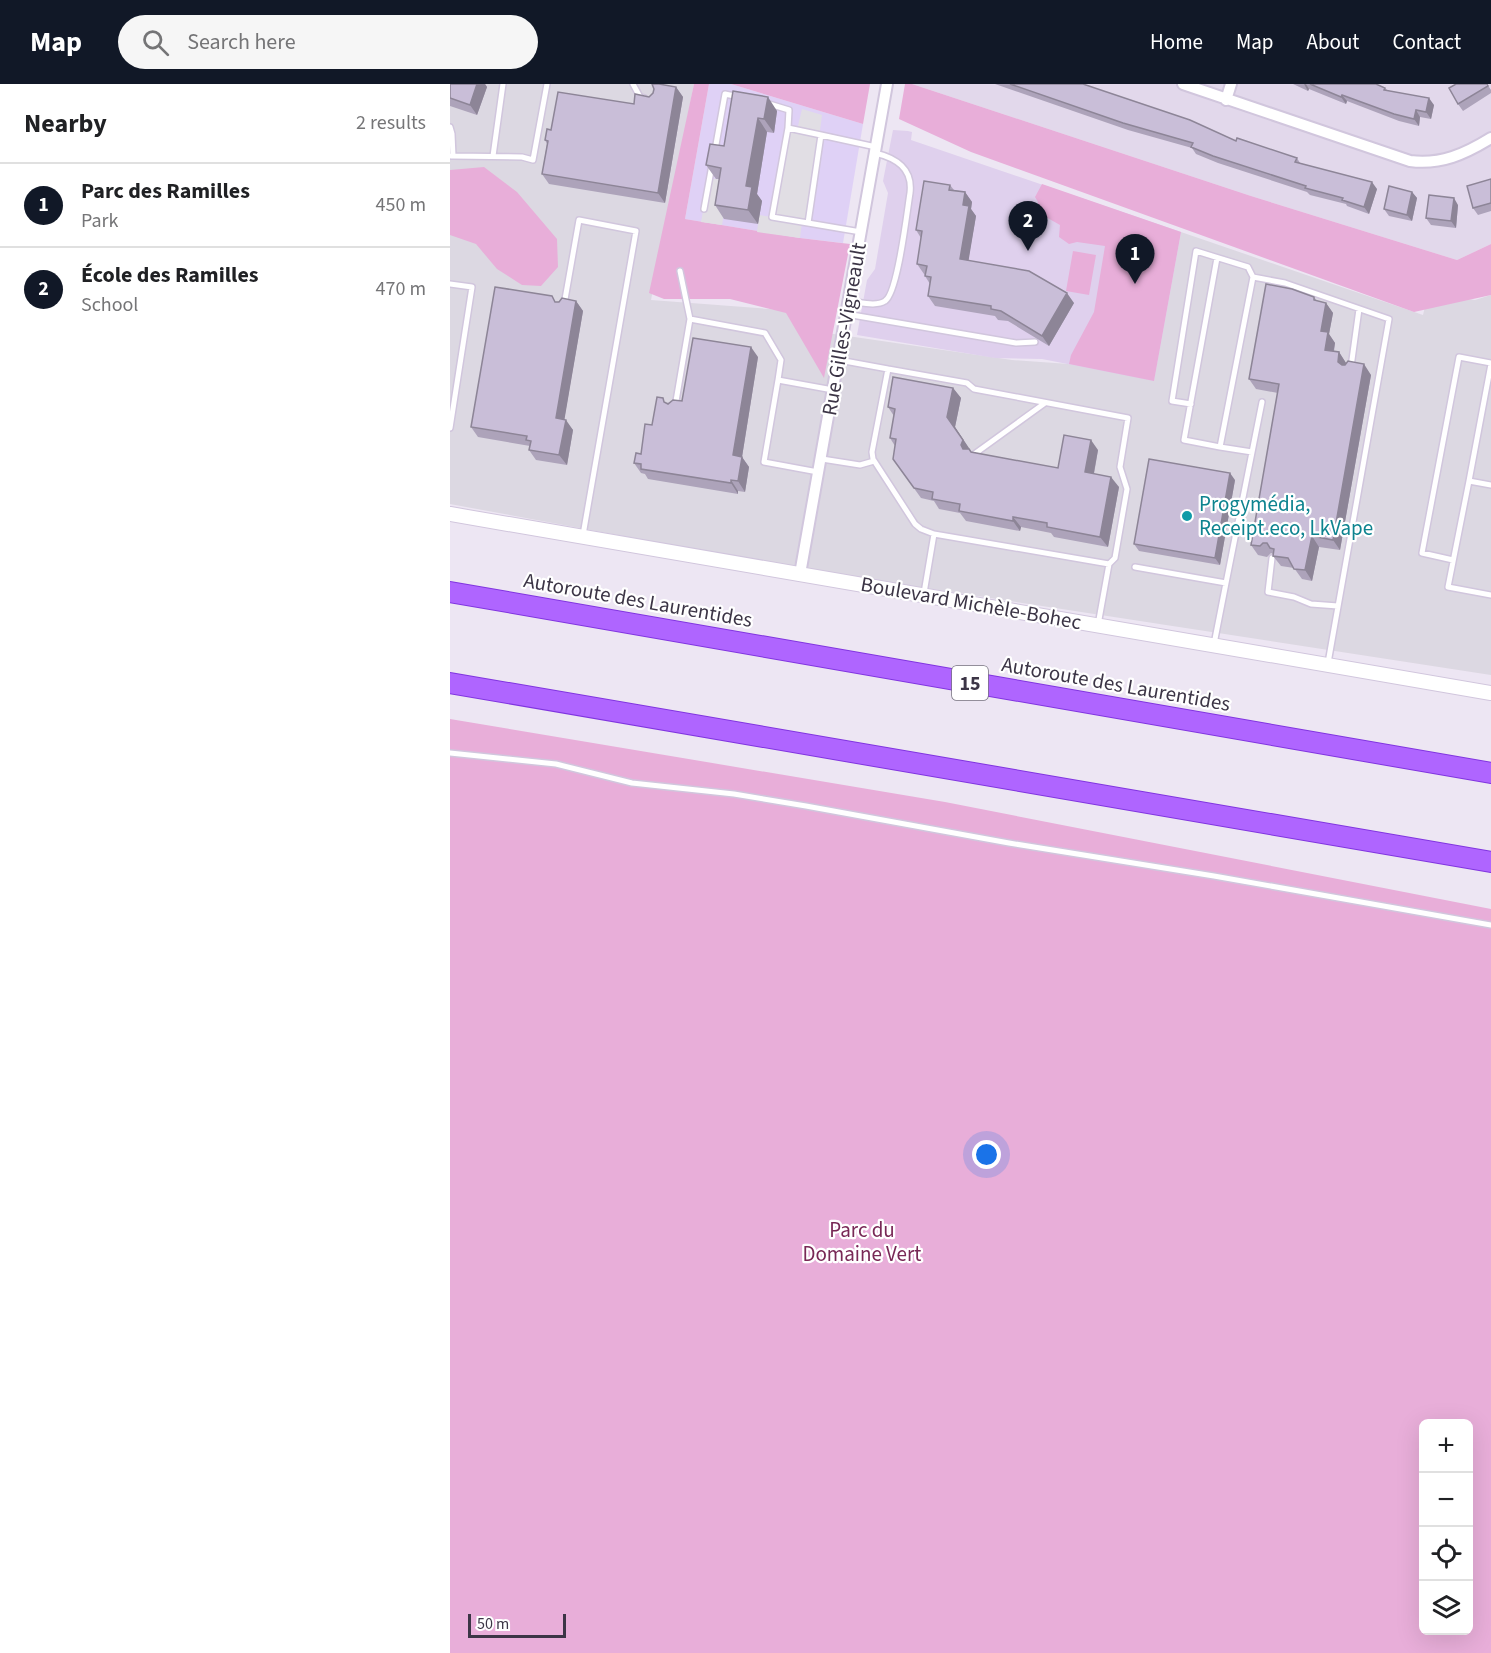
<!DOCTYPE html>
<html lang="en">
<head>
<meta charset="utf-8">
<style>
  :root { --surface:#fff; --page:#f6f6f6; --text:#202124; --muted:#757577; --line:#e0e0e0; --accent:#111827 }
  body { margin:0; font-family:"Source Sans 3",sans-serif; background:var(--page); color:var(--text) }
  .controls { position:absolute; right:18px; bottom:18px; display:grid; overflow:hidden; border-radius:9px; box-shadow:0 6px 24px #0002 }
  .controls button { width:54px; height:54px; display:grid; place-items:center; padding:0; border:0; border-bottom:2px solid var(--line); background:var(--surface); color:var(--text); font:30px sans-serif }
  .scale { position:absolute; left:18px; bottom:15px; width:98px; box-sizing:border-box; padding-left:6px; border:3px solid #3c3546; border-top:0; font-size:16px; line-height:21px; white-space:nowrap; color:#3c3546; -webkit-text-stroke:4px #fff; paint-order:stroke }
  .you { position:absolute; left:537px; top:1071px; width:21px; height:21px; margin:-15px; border:4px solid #fff; border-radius:50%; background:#1a73e8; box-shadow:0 0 0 9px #1a73e833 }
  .badge { display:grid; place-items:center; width:39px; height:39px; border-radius:50%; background:var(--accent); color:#fff; font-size:20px; font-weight:700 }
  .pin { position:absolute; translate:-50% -50px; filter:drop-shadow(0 2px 3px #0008) }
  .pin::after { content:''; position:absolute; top:32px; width:21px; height:18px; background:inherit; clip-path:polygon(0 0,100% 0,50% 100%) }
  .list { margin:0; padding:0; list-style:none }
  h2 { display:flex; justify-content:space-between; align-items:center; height:78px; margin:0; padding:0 24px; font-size:26px }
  h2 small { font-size:20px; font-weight:400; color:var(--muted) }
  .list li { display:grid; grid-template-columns:39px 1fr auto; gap:18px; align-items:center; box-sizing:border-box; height:84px; padding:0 24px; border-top:2px solid var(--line) }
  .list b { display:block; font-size:22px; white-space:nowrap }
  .list p { margin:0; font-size:20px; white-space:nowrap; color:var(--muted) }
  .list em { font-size:20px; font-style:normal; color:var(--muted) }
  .icon { flex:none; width:33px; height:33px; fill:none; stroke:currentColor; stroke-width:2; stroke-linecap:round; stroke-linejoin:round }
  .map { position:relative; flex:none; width:1041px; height:1569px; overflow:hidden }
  header { display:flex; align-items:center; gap:36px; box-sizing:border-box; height:84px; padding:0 30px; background:var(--accent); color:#fff }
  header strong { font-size:28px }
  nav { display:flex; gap:33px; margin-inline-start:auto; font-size:21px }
  .search { width:420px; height:54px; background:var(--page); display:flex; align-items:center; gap:15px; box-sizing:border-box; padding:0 21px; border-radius:33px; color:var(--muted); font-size:22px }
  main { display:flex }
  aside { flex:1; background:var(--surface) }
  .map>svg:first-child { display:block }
  .residential { fill:#e2d8eb }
  .commercial { fill:#dfd1f6 }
  .industrial { fill:#dcd8e2 }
  .education { fill:#dfd0ed }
  .green { fill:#e8aed9; fill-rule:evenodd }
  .parking { fill:#e1dee4 }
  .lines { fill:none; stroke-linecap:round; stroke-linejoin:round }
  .service-casing { stroke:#d1c6dd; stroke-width:8 }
  .minor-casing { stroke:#d1c6dd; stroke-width:14 }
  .tertiary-casing { stroke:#d1c6dd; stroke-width:16 }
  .motorway-casing { stroke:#8035df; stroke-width:22 }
  .service { stroke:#fff; stroke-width:5 }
  .minor { stroke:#fff; stroke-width:10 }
  .tertiary { stroke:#fff; stroke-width:14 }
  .motorway { stroke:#af65ff; stroke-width:20 }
  .wall { fill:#ada3ba }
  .shaded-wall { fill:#8d8597 }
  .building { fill:#c9bed8; stroke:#8d8597; stroke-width:1.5 }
  .culture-dot { fill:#0f9aa8; stroke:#fff; stroke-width:2 }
  .labels { text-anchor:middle; stroke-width:4.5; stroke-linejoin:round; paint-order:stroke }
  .shield { fill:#fff; stroke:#76727e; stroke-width:1.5 }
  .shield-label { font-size:20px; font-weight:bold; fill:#3c3546 }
  .street-label { font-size:21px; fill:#3c3546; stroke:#fff }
  .culture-label { font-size:21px; fill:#0d838f; stroke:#fff; text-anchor:start }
  .park-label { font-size:21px; fill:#782856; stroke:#fff }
</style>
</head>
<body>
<header>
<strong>Map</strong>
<div class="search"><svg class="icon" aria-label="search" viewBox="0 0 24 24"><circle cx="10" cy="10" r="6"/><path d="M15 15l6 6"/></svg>Search here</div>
<nav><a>Home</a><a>Map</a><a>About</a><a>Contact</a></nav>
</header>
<main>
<aside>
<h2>Nearby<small>2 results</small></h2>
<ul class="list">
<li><span class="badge">1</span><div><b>Parc des Ramilles</b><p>Park</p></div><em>450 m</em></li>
<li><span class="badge">2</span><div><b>École des Ramilles</b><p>School</p></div><em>470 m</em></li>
</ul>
</aside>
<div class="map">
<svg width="1041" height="1569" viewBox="0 0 1041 1569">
  <rect width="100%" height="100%" fill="#ede6f3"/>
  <!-- residential -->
  <path class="residential" d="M 462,0 L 1041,0 L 1041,160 L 1007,176 L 801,112 Z"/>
  <!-- commercial -->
  <path class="commercial" d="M 259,0 L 281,0 L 413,40 L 393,159 L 350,154 L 235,135 Z"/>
  <!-- industrial -->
  <path class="industrial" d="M 0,0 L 244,0 L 201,216 L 346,227 L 377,249 L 562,276 L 619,280 L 704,296 L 731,148 L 973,231 L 978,210 L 1025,216 L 1041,211 L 1041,591 L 352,485 L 0,420 Z"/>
  <!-- education -->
  <path class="education" d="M 443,46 L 458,47 L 462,48 L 461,56 L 731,148 L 704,297 L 592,275 L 545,274 L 407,251 L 417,196 L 425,185 L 438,109 L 433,97 Z"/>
  <!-- green -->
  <path class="green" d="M 244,0 L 259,0 L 235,135 L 350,154 L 400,160 L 374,294 L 336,229 L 280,215 L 214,215 L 199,209 Z
    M 281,0 L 420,0 L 413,40 Z
    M 455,0 L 462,0 L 801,112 L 1007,176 L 1041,160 L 1041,211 L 964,228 L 521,68 L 449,35 Z
    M 34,83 L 67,108 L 107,155 L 108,183 L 91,202 L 72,201 L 47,185 L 26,160 L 0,151 L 0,86 Z
    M 592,100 L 731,148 L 704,297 L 619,280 L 621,271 L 644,228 L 655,162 L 627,158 L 619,160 L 609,153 L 610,141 L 587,128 L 588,118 L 585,113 Z
    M 623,167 L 646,171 L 639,211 L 616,207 Z
    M 0,635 L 495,718 L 1041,825 L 1041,1569 L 0,1569 ZM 974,1340 L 1018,1340 L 1018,1546 L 974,1546 Z"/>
  <!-- parking -->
  <path class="parking" d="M 352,25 L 372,31 L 358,139 L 352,138 L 350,154 L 307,148 L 309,131 L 322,133 L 338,44 L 347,46 Z
    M 259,94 L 280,97 L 272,141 L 251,138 Z"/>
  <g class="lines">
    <defs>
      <path id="service" d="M 183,0 L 190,13 L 194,14
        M 316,19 L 339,26 L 338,44
        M 0,43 L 2,50 L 3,72 L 1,72
        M 265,66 L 275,10 L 289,13
        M 3,72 L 72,73 L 83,76 L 97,0
        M 43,72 L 53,0
        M 254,125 L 262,81
        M 358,139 L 322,133 L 338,44 L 371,51
        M 411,148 L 358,139 L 371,51 L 426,63
        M 767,174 L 734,356 L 770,363
        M 230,187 L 240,235
        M 0,200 L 22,203 L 0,344
        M 399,217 C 410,218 426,223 435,217 C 448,209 457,127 460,109 C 463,84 446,74 425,69
        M 114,221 L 129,136 L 186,147 L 133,451
        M 396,230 L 566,259 L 585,258
        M 389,276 L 438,285 L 422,368 L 423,375 L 465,440 L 471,445 L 484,450
        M 1041,280 L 1019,397 L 1041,401
        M 901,283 L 909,225
        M 438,285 L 517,299 L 524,305 L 678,334 L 670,383 L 677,405 L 665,474 L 659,480
        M 741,320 L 722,317 L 746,167 L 798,183 L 803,193
        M 225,323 L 240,235 L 315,249 L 331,276 L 328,296
        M 802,368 L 770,363 L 803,193 L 835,199 L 939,235 L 878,579
        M 523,371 L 595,319
        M 372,375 L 410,381 L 424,377
        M 368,388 L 314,378 L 328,296 L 383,306
        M 1019,397 L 998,503 L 1041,511
        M 822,474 L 818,508 L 844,513 L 861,520 L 888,522
        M 1003,476 L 972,469 L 1009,273 L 1041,279
        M 685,483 L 776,499 L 764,560
        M 776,499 L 812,318
        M 474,509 L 484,450 L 659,480 L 648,541
        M 0,669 L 106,680 L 182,699 L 284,710 L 356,722 L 559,759 L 764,792 L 1041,841"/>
      <path id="minor" d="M 733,0 L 960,77 C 991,81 1015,70 1041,54
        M 776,16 L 781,0
        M 350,490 L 437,0"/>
      <path id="tertiary" d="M 0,430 L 1041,609"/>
      <path id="motorway" d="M 0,508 L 1041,689
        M 0,599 L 1041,778"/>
    </defs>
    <!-- service casing -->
    <use href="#service" class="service-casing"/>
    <!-- minor casing -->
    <use href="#minor" class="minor-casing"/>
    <!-- tertiary casing -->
    <use href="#tertiary" class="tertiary-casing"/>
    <!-- motorway casing -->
    <use href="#motorway" class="motorway-casing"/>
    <!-- service -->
    <use href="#service" class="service"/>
    <!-- minor -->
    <use href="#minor" class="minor"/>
    <!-- tertiary -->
    <use href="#tertiary" class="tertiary"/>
    <!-- motorway -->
    <use href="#motorway" class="motorway"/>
  </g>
  <!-- wall -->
  <path class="wall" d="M 0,0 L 35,0 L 37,3 L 27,31 L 0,22 Z
    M 545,0 L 633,0 L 786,57 L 847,74 L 850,79 L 927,105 L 919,130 L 897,122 L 896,120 L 860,111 L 857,108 L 768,79 L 746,70 L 742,64 L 678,46 Z
    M 843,0 L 926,0 L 935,4 L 937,6 L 984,21 L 981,35 L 970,33 L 969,42 L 949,37 L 897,17 L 896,20 L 859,5 L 858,7 Z
    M 1006,0 L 1037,0 L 1041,6 L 1041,9 L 1013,27 L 1008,20 Z
    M 226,3 L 233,13 L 215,119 L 99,100 L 92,90 L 97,60 L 95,56 L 101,46 L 184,20 L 199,13 Z
    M 283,7 L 327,27 L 324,49 L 317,48 L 307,110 L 312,117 L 308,140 L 274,135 L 265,121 L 269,95 L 266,95 L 256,81 L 274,62 Z
    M 1041,95 L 1041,127 L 1028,131 L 1023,124 Z
    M 500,101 L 504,106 L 515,108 L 522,118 L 521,125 L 526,132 L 518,177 L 624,219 L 599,262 L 558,237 L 548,236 L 545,232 L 485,222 L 478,212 L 480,200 L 475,192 L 475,191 L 474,190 L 467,180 L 471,154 L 466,146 Z
    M 962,108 L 967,114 L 962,137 L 939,132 L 934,125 Z
    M 1008,121 L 1006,144 L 981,141 L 976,134 Z
    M 864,213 L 867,217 L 876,219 L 883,229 L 879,250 L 885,259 L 884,268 L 889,268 L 896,279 L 921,291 L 890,466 L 869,463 L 862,497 L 852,495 L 844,484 L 831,482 L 823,472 L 823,470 L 821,469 L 817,473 L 808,471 L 801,461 L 828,309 L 806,305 L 799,295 Z
    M 126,217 L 133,227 L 114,336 L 123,346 L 117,381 L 86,376 L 79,366 L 80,362 L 28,353 L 21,343 L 106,218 Z
    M 308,273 L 292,373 L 299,383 L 295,408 L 288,407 L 288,410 L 198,395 L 195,390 L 191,389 L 184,379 L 191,370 L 202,341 L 216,319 L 232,317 Z
    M 503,304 L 511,314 L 505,343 L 521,368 L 608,384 L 648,366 L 644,390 L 669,403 L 658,463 L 604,453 L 601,449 L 571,443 L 570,447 L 516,437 L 510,429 L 489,425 L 484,417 L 471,414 L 443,375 L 445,362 L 440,354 L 444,332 L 438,323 Z
    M 785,396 L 770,481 L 689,467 L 684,460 Z"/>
  <!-- shaded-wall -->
  <path class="shaded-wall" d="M 27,0 L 35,0 L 37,3 L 27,31 L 20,21 Z
    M 854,0 L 856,0 L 859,5 L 858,7 Z
    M 226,3 L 233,13 L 215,119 L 208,109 Z
    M 892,11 L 897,17 L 896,20 L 891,13 Z
    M 318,13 L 327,27 L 324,49 L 314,35 Z
    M 979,14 L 984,21 L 981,35 L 976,28 Z
    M 966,26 L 970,33 L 969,42 L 964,35 Z
    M 308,34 L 317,48 L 307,110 L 312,117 L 308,140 L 298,126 L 296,102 Z
    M 922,98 L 927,105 L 919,130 L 914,123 Z
    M 515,108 L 522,118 L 521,125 L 526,132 L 517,186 L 510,175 L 513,121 Z
    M 962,108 L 967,114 L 962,137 L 957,131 Z
    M 1004,114 L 1008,121 L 1006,144 L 1001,137 Z
    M 617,209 L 624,219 L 599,262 L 592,252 Z
    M 126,217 L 133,227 L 113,344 L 106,334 Z
    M 876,219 L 883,229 L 879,250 L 885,259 L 882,276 L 875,266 L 871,247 Z
    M 301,263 L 308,273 L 292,373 L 299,383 L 295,408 L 288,397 L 283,371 Z
    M 889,268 L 896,279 L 895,288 L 888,278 Z
    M 914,280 L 921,291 L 890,466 L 883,456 Z
    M 503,304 L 511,314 L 505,343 L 521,367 L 513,365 L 497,333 Z
    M 116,336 L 123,346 L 117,381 L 109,371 Z
    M 641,356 L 648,366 L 642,399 L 635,388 Z
    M 780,389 L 785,396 L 770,481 L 765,474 Z
    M 661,393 L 669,403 L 658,463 L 650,453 Z
    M 281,396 L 288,407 L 288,410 L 281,399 Z
    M 563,433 L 571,443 L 570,447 L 563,437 Z
    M 862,452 L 869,463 L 862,497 L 855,486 Z"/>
  <!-- building -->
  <path class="building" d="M 0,0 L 27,0 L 20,21 L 0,14 Z
    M 202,0 L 209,0 L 226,3 L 208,109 L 92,90 L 98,57 L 95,56 L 97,45 L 101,46 L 108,8 L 184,20 L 185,10 L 199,13 L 203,9 L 204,5 Z
    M 560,0 L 633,0 L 740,36 L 786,57 L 787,54 L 847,74 L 845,78 L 922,98 L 914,123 L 892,116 L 893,114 L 855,104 L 856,102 L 763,72 L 741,63 L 743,59 L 673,39 Z
    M 860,0 L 926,0 L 935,4 L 934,6 L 979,14 L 976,28 L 966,26 L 964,35 L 944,30 L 892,11 L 891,13 Z
    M 1006,0 L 1037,0 L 1038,2 L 1008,20 L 999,4 Z
    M 283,7 L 318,13 L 314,35 L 308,34 L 296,102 L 302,103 L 298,126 L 265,121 L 271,84 L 256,81 L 260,60 L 274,62 Z
    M 1041,95 L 1041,119 L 1023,124 L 1017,102 Z
    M 474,97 L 500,101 L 499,106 L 515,108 L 513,121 L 519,122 L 510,175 L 579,187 L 617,209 L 592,252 L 551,227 L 541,225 L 541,222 L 478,212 L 481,193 L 475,192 L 477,182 L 467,180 L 472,147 L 466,146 Z
    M 939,102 L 962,108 L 957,131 L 934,125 Z
    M 979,111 L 1004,114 L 1001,137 L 976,134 Z
    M 816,200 L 842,205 L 864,213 L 864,216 L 876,219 L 871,247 L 878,248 L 875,266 L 889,268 L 888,278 L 892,281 L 895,281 L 898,277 L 914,280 L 883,456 L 862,452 L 855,486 L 844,485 L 838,474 L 823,472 L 824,465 L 820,464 L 817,459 L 813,459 L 810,462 L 801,461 L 829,300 L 799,295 Z
    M 45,203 L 102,212 L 105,218 L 109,218 L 112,214 L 126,217 L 106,334 L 116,336 L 109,371 L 79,366 L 81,357 L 76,356 L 77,352 L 21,343 Z
    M 243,254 L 301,263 L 283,371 L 292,373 L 288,397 L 281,396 L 281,399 L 191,385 L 191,380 L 184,379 L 186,369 L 191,370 L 195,340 L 202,341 L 207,313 L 213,314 L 214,318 L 218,320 L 223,316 L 232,317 Z
    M 443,293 L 503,304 L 497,333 L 513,356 L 511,361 L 513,365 L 519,365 L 521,368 L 608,384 L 614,351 L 641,356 L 635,388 L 661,393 L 650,453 L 597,443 L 597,439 L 563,433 L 563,437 L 509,427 L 510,420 L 482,415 L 483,408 L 464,404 L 443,375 L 446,355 L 440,354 L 445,325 L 438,323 Z
    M 699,375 L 780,389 L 765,474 L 684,460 Z"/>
  <!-- markers -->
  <circle class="culture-dot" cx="737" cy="432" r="6"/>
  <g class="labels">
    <!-- shield labels -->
    <rect class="shield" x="502" y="582" width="36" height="34" rx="4.5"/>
    <g class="shield-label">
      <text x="520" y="606">15</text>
    </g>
    <!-- street labels -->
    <g class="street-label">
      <text transform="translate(394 245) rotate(-80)" y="7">Rue Gilles-Vigneault</text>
      <text transform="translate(188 516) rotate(10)" y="7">Autoroute des Laurentides</text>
      <text transform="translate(521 519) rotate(10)" y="7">Boulevard Michèle-Bohec</text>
      <text transform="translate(666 600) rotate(10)" y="7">Autoroute des Laurentides</text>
    </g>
    <!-- culture labels -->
    <g class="culture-label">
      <text x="749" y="427">Progymédia,<tspan x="749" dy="24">Receipt.eco, LkVape</tspan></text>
    </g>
    <!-- park labels -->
    <g class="park-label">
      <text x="412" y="1153">Parc du<tspan x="412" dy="24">Domaine Vert</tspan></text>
    </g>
  </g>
</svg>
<div class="controls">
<button>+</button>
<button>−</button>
<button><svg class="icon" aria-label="locate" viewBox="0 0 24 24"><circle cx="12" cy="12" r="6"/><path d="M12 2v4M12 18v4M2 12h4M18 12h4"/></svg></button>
<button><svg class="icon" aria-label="layers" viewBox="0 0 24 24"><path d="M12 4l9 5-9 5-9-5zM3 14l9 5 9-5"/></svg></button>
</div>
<div class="scale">50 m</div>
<div class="you"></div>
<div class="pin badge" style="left:685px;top:200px">1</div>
<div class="pin badge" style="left:578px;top:167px">2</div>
</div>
</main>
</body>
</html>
